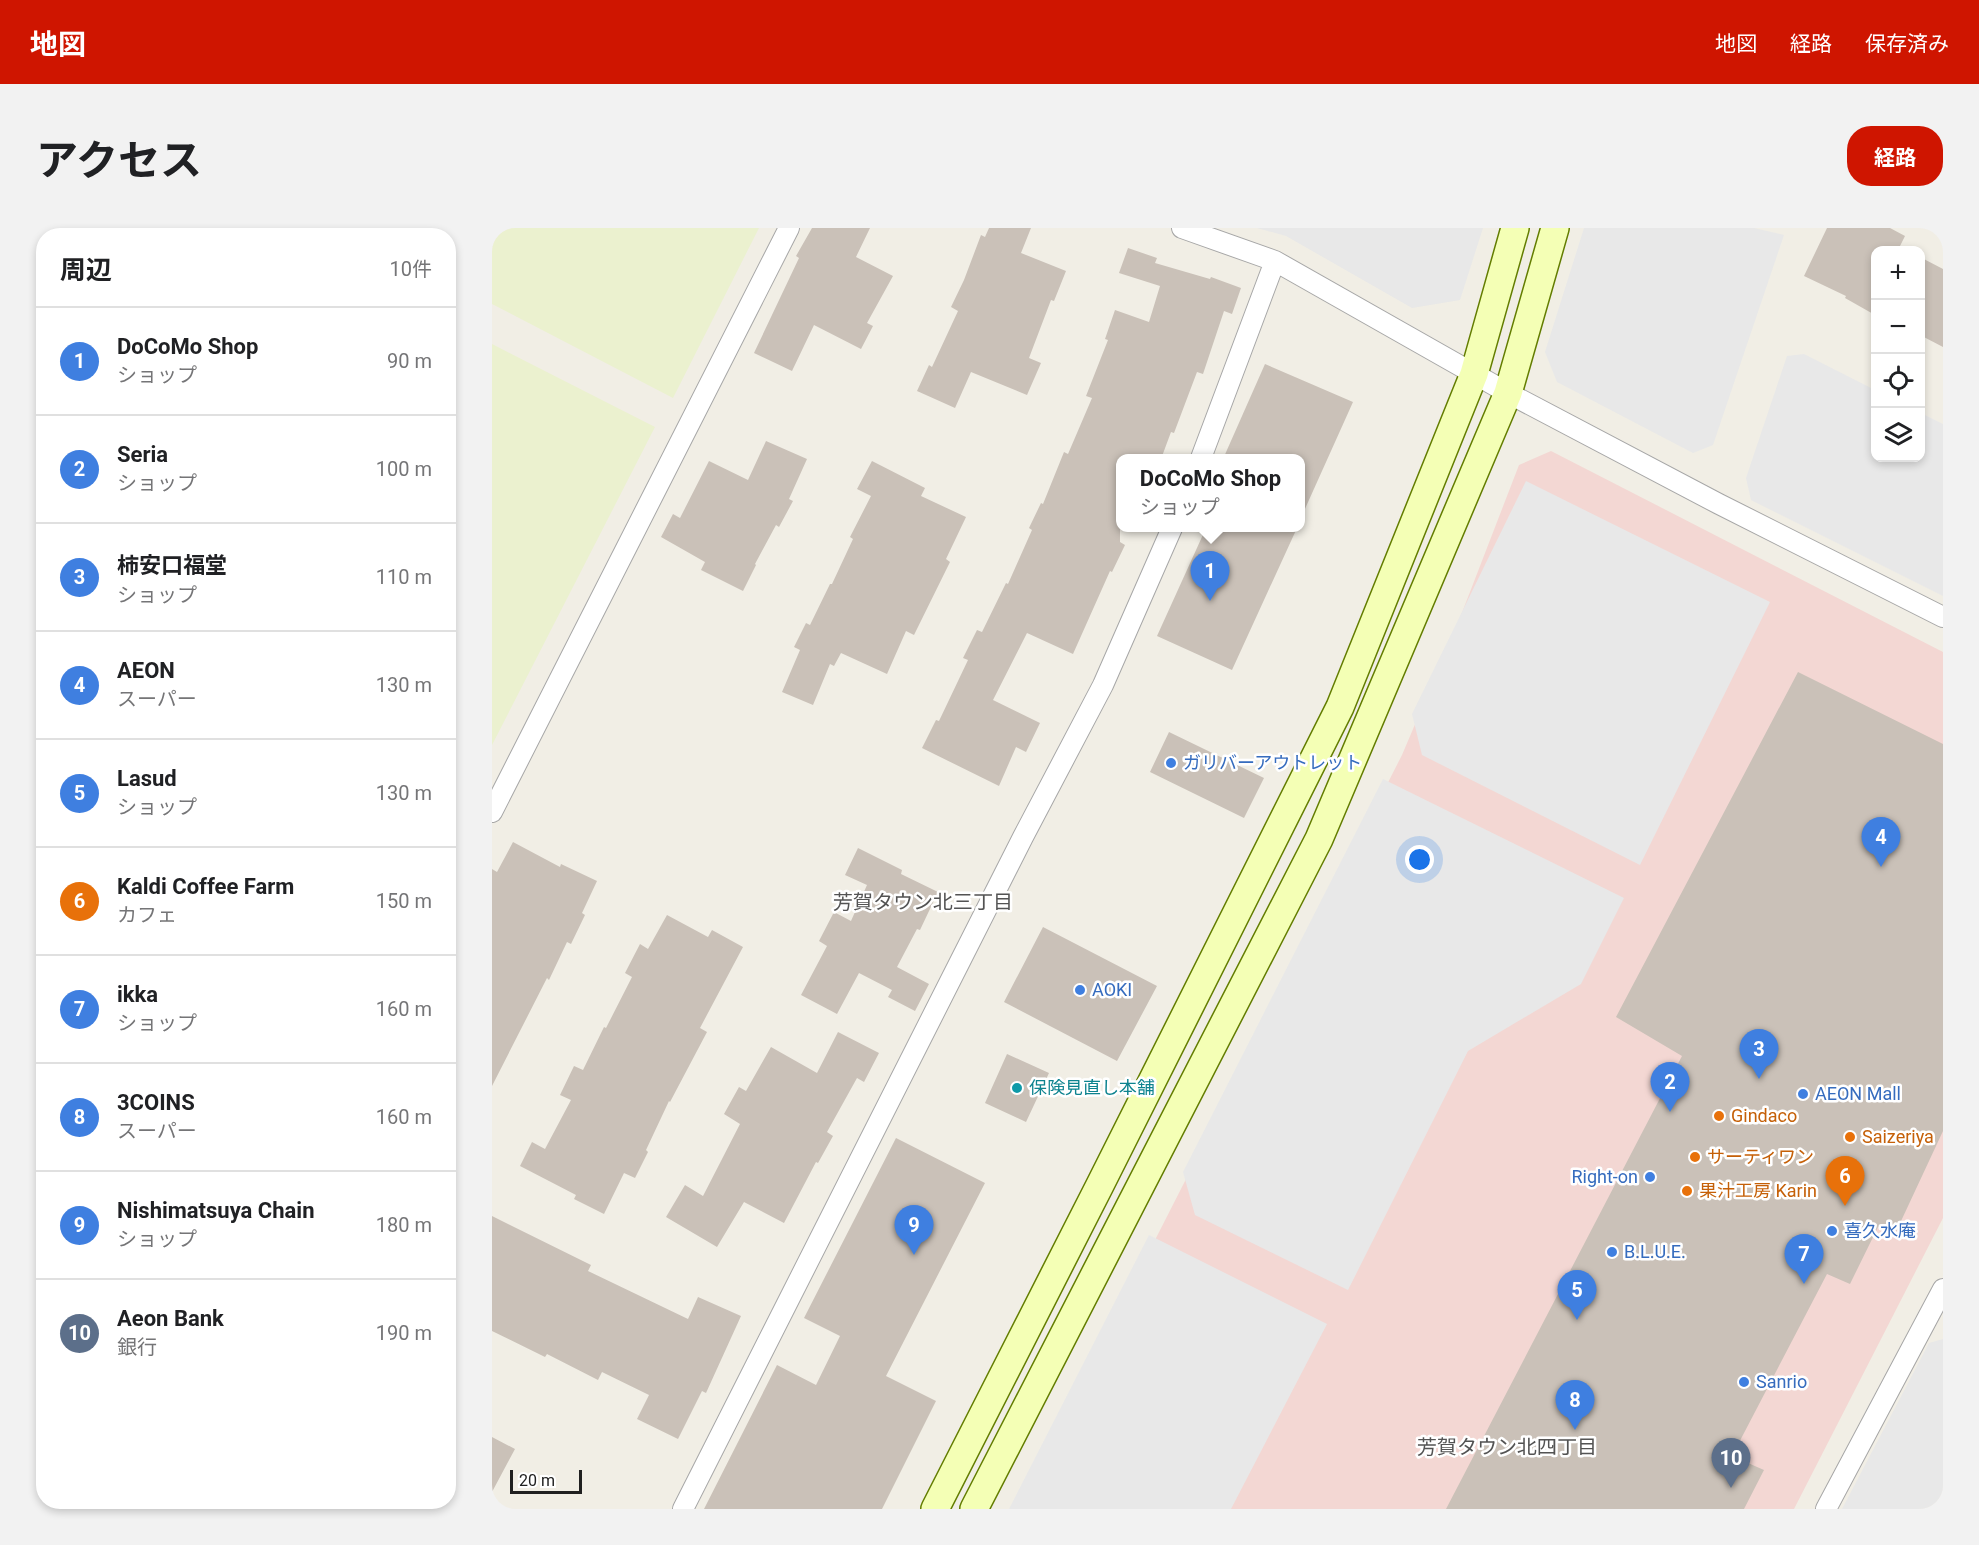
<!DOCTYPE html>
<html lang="ja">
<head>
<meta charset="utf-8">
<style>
  :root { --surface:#fff; --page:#f2f2f2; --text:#202124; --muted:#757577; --line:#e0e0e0; --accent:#cf1500 }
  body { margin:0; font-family:Roboto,"Noto Sans JP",sans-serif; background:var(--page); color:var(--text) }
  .controls { position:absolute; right:18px; top:18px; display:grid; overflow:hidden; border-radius:12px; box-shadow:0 3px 9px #0003 }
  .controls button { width:54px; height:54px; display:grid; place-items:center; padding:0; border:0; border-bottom:2px solid var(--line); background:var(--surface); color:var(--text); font:30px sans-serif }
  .scale { position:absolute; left:18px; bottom:15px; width:72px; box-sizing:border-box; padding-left:6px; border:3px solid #202020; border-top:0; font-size:16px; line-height:21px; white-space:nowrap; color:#202020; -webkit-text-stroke:4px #fff; paint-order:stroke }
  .you { position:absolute; left:928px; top:632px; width:21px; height:21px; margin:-15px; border:4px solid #fff; border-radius:50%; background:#1a73e8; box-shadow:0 0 0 9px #1a73e833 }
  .badge { display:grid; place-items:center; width:39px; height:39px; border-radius:50%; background:var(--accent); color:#fff; font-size:20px; font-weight:700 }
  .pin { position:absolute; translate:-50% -50px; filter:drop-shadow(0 2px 3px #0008) }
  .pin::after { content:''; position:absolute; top:32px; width:21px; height:18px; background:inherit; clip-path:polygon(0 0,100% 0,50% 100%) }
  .popup { position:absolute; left:624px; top:226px; width:189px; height:78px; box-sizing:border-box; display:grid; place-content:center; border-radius:12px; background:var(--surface); filter:drop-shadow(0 2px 4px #0005); font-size:20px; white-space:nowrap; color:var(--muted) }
  .popup b { font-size:22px; color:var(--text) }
  .popup::after { content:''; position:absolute; left:50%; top:100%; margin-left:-12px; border:12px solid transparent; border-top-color:var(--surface) }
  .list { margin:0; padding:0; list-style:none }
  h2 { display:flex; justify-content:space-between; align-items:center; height:78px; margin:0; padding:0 24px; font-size:26px }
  h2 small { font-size:20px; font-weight:400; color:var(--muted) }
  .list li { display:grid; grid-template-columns:39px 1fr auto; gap:18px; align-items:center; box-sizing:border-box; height:108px; padding:0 24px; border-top:2px solid var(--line) }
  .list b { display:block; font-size:22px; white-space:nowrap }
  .list p { margin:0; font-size:20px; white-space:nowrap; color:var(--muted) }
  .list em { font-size:20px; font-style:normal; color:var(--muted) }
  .icon { flex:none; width:33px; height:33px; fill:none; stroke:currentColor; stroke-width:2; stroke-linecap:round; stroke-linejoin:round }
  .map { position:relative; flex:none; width:1451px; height:1281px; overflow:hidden; border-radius:24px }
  header { display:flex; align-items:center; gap:36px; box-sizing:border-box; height:84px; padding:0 30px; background:var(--accent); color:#fff }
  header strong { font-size:28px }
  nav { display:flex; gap:33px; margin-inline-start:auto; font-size:21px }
  .intro { display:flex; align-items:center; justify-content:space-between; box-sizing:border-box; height:144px; padding:0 36px }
  h1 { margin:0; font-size:42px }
  .button { padding:15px 27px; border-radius:24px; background:var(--accent); color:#fff; font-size:21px; font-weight:700 }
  main { display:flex; gap:36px; padding:0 36px }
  aside { flex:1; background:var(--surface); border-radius:24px; box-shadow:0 3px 9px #0003 }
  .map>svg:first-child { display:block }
  .commercial { fill:#f3d7d3 }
  .farmland { fill:#ebf1cf }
  .parking { fill:#e8e8e8 }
  .building { fill:#cac1b8 }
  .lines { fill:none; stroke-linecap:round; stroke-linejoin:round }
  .street-casing { stroke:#a7a7a7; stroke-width:22 }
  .secondary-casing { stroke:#637d00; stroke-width:30 }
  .street { stroke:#fff; stroke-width:20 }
  .secondary { stroke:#f4ffb5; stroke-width:27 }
  .shop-dot { fill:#3f7fe0; stroke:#fff; stroke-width:2 }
  .culture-dot { fill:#0f9aa8; stroke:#fff; stroke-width:2 }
  .food-dot { fill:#e8710a; stroke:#fff; stroke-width:2 }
  .labels { text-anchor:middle; stroke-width:5; stroke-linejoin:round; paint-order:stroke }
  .shop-label { font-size:18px; fill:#366cbe; stroke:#fff; text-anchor:start }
  .culture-label { font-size:18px; fill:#0d838f; stroke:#fff; text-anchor:start }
  .food-label { font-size:18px; fill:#c56008; stroke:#fff; text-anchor:start }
  .neighbourhood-label { font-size:20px; fill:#535353; stroke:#fff }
</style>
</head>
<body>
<header>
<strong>地図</strong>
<nav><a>地図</a><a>経路</a><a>保存済み</a></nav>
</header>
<div class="intro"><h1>アクセス</h1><a class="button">経路</a></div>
<main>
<aside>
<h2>周辺<small>10件</small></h2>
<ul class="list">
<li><span class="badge" style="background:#3f7fe0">1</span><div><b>DoCoMo Shop</b><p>ショップ</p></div><em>90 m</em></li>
<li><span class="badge" style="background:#3f7fe0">2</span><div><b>Seria</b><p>ショップ</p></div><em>100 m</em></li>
<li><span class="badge" style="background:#3f7fe0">3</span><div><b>柿安口福堂</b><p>ショップ</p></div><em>110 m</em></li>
<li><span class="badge" style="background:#3f7fe0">4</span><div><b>AEON</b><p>スーパー</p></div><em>130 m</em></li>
<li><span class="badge" style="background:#3f7fe0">5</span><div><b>Lasud</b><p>ショップ</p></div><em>130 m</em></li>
<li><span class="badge" style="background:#e8710a">6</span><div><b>Kaldi Coffee Farm</b><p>カフェ</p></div><em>150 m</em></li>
<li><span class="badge" style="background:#3f7fe0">7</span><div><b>ikka</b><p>ショップ</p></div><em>160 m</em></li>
<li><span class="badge" style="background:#3f7fe0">8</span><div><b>3COINS</b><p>スーパー</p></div><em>160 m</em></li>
<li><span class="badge" style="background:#3f7fe0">9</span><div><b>Nishimatsuya Chain</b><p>ショップ</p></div><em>180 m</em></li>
<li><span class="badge" style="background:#5c6f8a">10</span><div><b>Aeon Bank</b><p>銀行</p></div><em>190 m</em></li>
</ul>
</aside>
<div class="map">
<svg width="1451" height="1281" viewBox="0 0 1451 1281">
  <rect width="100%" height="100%" fill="#f1eee5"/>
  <!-- commercial -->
  <path class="commercial" d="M 1059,223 L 1451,424 L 1451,990 L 1302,1281 L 526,1281 L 910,527 L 966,395 L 1027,237 Z"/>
  <!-- farmland -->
  <path class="farmland" d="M 0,0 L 267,0 L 181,170 L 0,76 Z
    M 0,116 L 163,199 L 0,517 Z"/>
  <!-- parking -->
  <path class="parking" d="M 765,0 L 991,0 L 968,72 L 920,80 L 794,8 Z
    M 1092,0 L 1262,0 L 1292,7 L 1221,217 L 1201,225 L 1065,154 L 1053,124 Z
    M 1312,126 L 1383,162 L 1384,230 L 1428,230 L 1429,185 L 1451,196 L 1451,368 L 1259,272 L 1254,250 L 1295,128 Z
    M 1034,253 L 1278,374 L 1148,637 L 930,527 L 920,486 Z
    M 891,551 L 1132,670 L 1089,756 L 976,823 L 856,1062 L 703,987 L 691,944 Z
    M 657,1007 L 835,1096 L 739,1281 L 517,1281 Z
    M 1451,1111 L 1451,1281 L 1350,1281 L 1437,1115 Z"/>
  <!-- building -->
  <path class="building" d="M 320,0 L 378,0 L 364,29 L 401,48 L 375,95 L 381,98 L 369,121 L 322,97 L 300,143 L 262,125 L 307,30 L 304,28 Z
    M 497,0 L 539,0 L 529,25 L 574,43 L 562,73 L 559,72 L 537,130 L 549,135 L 535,167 L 479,144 L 463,180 L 425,163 L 437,137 L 440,139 L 466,83 L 459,79 L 472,52 L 489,7 L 493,9 Z
    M 1335,0 L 1398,0 L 1413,8 L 1406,22 L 1383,22 L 1383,87 L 1353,70 L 1354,68 L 1312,48 Z
    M 636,20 L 665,30 L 663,35 L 718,51 L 719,49 L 749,60 L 740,86 L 732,83 L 711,146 L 705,144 L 682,205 L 679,204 L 669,231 L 628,231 L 628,314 L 633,317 L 620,344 L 618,343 L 581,426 L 535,405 L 501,472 L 548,495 L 534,524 L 524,519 L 507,558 L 430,520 L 444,492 L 447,493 L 476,432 L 471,430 L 485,402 L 490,404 L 514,355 L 516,356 L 540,302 L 537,300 L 549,275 L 551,276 L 572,224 L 576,226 L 600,170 L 594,168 L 616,112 L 613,111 L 623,82 L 657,94 L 668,58 L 627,45 Z
    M 1428,29 L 1451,41 L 1451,119 L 1428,107 Z
    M 773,136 L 861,174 L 808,292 L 808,231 L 731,231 Z
    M 274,213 L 315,231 L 297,271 L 301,273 L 287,299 L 284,297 L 263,336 L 264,337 L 251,363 L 209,342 L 213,334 L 169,309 L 181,286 L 188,290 L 217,233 L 256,252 Z
    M 380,233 L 433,260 L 429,268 L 474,289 L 454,331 L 458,334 L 422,407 L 414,403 L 395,446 L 349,425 L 342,438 L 338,436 L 321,477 L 290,464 L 308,422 L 302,419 L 314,395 L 318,397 L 338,356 L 340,356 L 361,311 L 358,309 L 379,268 L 365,261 Z
    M 714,300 L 805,300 L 740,442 L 665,408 Z
    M 1306,444 L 1451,516 L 1451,903 L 1403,1006 L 1386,999 L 1358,1056 L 1335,1046 L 1240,1228 L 1272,1242 L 1252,1281 L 954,1281 L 1190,828 L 1124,789 Z
    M 677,504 L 772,550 L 752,590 L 658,544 Z
    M 21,614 L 68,639 L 69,636 L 105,653 L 90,685 L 93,687 L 79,716 L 75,714 L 57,752 L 55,750 L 0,858 L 0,641 L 5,644 Z
    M 366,620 L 410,642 L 409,646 L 446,664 L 428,702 L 425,701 L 405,739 L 437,756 L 423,783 L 396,769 L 400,762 L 367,745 L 345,786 L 309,767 L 335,718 L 327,713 L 342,684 L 359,693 L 375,657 L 353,647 Z
    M 175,687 L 216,709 L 220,702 L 251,719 L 208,800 L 215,804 L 178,874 L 177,873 L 154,922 L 156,924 L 143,950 L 132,945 L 112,986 L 82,971 L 84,967 L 28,938 L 40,914 L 53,921 L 79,872 L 68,867 L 82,838 L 91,842 L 112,799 L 114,800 L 140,749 L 133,745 L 148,716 L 156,721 Z
    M 551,699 L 665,758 L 625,833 L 512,774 Z
    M 346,804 L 387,825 L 372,854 L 365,850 L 335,904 L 341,908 L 326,935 L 324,934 L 292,995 L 252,974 L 225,1019 L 174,989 L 193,957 L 211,968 L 248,896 L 232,886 L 247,859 L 254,863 L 279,819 L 325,845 Z
    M 515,826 L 557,845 L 534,894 L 493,875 Z
    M 404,910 L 493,955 L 394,1148 L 444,1173 L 390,1281 L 212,1281 L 285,1137 L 324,1157 L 348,1108 L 312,1090 Z
    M 0,988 L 99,1037 L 96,1043 L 196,1091 L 206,1069 L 249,1088 L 214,1165 L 210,1163 L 186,1211 L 145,1191 L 157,1167 L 110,1144 L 106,1152 L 55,1126 L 53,1129 L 0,1103 Z
    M 0,1209 L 23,1221 L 0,1264 Z"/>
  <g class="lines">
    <defs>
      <path id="street" d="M 690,0 L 783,33 L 1016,165 L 1227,276 L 1451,389
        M 709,230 L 783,33
        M 0,584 L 297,0
        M 191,1281 L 531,609 L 611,457 L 680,300
        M 1334,1281 L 1451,1061"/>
      <path id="secondary" d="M 443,1281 L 608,957 L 848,479 L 982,146 L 1023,0
        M 482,1281 L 827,611 L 1016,165 L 1063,0"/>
    </defs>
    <!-- street casing -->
    <use href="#street" class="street-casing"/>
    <!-- secondary casing -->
    <use href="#secondary" class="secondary-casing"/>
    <!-- street -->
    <use href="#street" class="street"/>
    <!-- secondary -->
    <use href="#secondary" class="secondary"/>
  </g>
  <!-- markers -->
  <g class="shop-dot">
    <circle cx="679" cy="535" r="6"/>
    <circle cx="588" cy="762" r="6"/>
    <circle cx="1311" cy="866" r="6"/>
    <circle cx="1158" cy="949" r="6"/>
    <circle cx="1340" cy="1003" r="6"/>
    <circle cx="1120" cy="1024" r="6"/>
    <circle cx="1252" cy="1154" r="6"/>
  </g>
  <circle class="culture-dot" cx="525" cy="860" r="6"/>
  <g class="food-dot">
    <circle cx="1227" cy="888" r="6"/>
    <circle cx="1358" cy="909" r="6"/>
    <circle cx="1203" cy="929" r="6"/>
    <circle cx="1195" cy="963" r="6"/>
  </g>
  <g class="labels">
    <!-- shop labels -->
    <g class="shop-label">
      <text x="691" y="541">ガリバーアウトレット</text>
      <text x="600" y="768">AOKI</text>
      <text x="1323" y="872">AEON Mall</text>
      <text x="1146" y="955" text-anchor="end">Right-on</text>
      <text x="1352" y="1009">喜久水庵</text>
      <text x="1132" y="1030">B.L.U.E.</text>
      <text x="1264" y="1160">Sanrio</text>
    </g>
    <!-- culture labels -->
    <g class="culture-label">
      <text x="537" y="866">保険見直し本舗</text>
    </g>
    <!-- food labels -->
    <g class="food-label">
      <text x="1239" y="894">Gindaco</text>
      <text x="1370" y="915">Saizeriya</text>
      <text x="1215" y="935">サーティワン</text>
      <text x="1207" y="969">果汁工房 Karin</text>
    </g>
    <!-- neighbourhood labels -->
    <g class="neighbourhood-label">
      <text x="431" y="681">芳賀タウン北三丁目</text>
      <text x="1015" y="1226">芳賀タウン北四丁目</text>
    </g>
  </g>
</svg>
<div class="controls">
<button>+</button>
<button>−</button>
<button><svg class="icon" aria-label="locate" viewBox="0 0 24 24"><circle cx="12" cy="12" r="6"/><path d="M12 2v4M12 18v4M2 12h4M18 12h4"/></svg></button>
<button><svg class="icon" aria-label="layers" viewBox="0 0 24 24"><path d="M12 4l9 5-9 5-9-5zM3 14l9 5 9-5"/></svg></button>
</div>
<div class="scale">20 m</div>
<div class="you"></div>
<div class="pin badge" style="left:718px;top:373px;background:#3f7fe0">1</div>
<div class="popup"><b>DoCoMo Shop</b>ショップ</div>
<div class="pin badge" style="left:1178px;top:884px;background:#3f7fe0">2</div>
<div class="pin badge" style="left:1267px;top:851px;background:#3f7fe0">3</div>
<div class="pin badge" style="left:1389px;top:639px;background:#3f7fe0">4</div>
<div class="pin badge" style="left:1085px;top:1092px;background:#3f7fe0">5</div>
<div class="pin badge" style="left:1353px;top:978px;background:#e8710a">6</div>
<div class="pin badge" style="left:1312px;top:1056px;background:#3f7fe0">7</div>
<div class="pin badge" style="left:1083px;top:1202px;background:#3f7fe0">8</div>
<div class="pin badge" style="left:422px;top:1027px;background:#3f7fe0">9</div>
<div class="pin badge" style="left:1239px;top:1260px;background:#5c6f8a">10</div>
</div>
</main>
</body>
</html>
